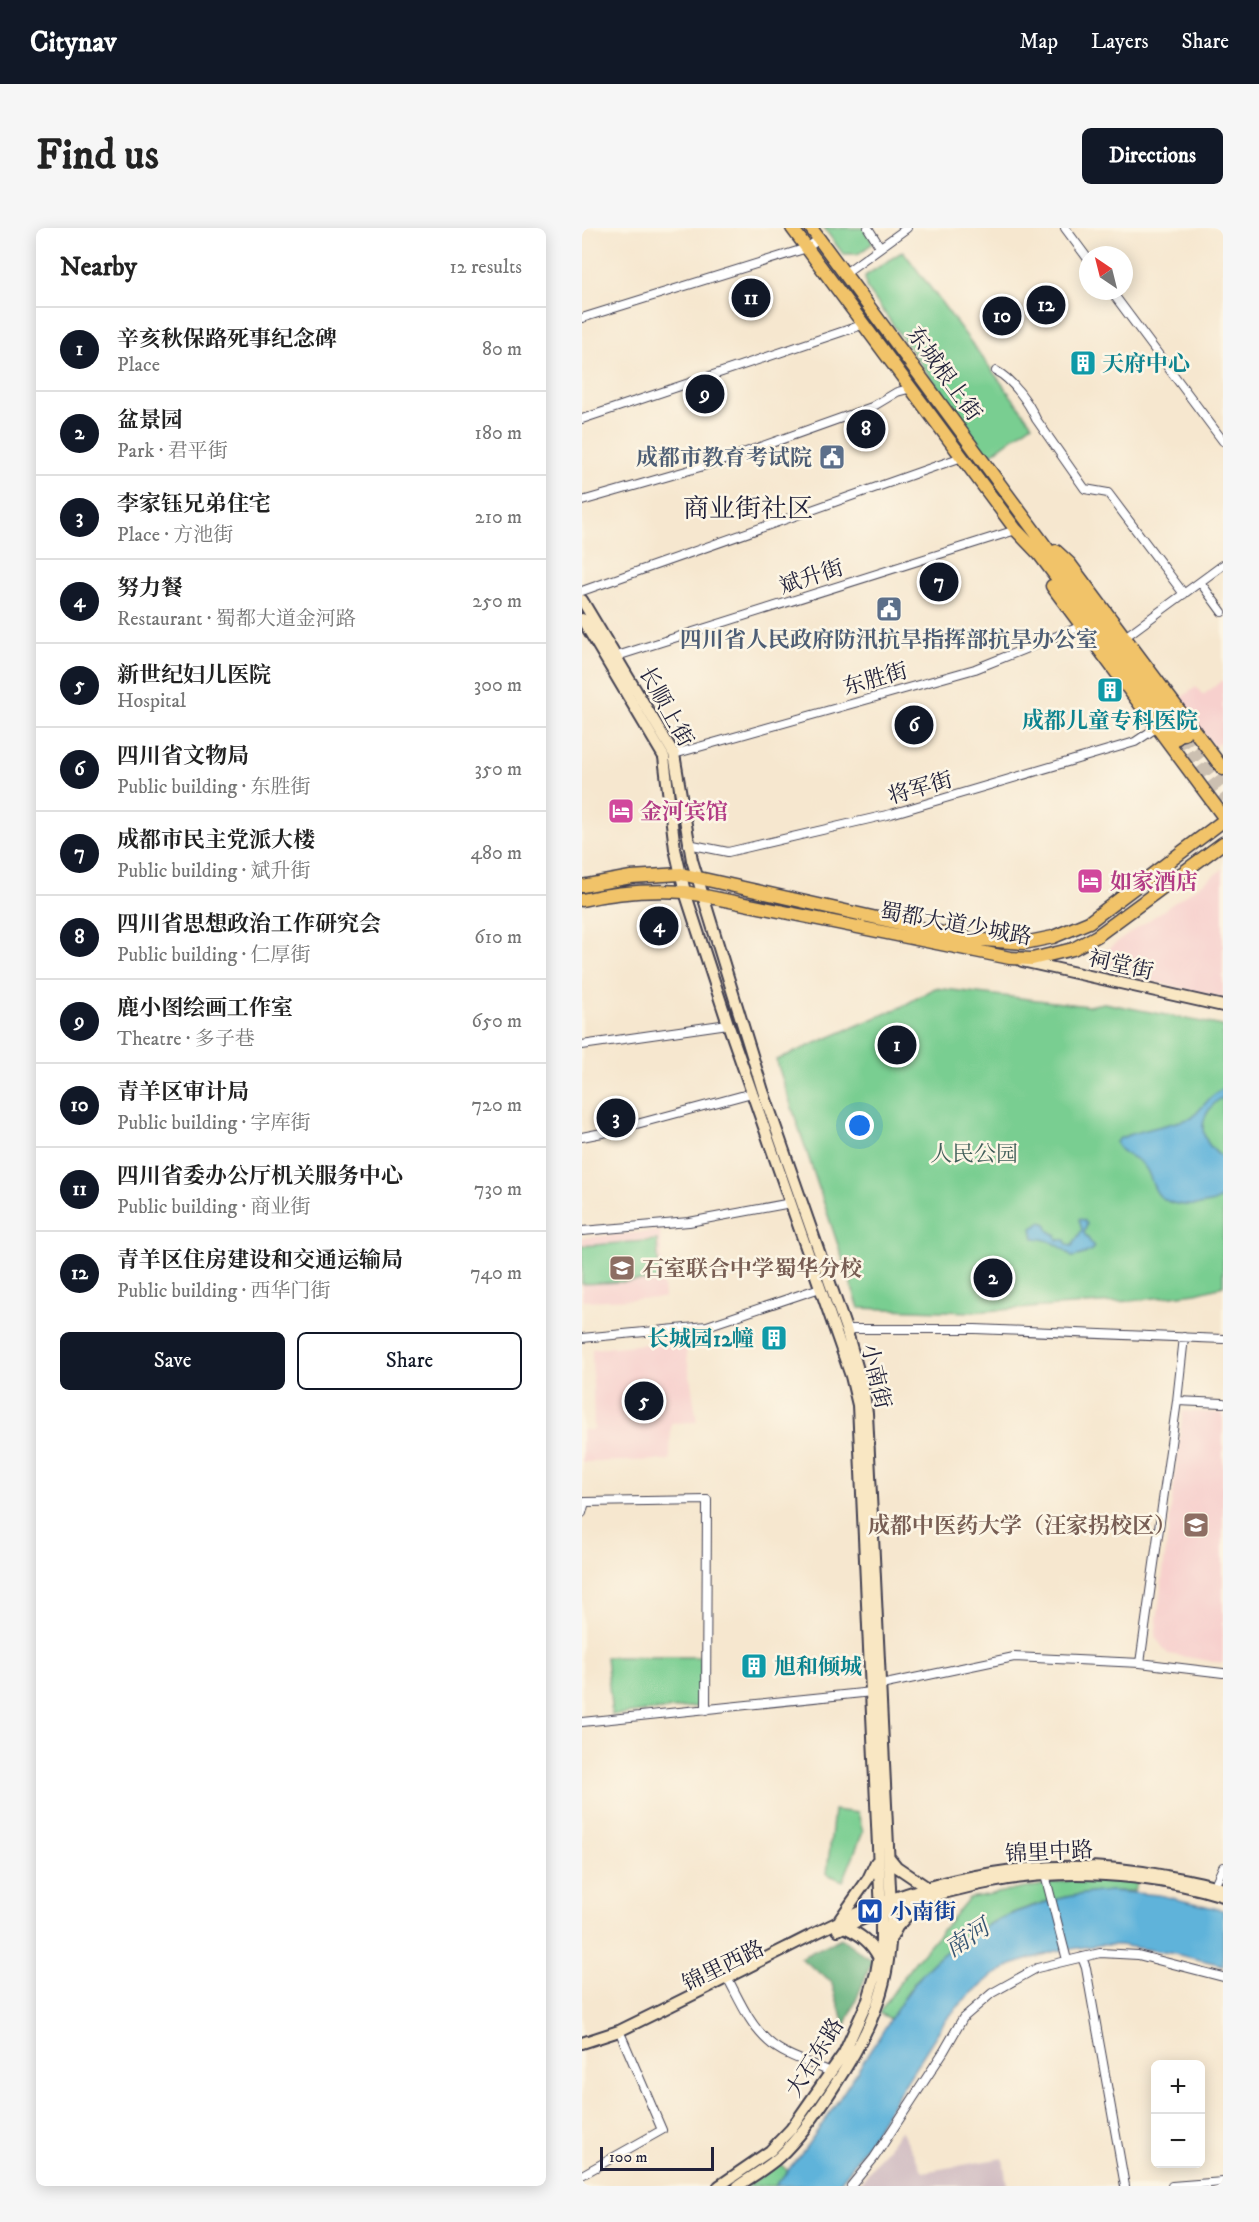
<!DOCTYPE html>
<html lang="en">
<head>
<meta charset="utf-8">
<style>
  :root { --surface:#fff; --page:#f6f6f6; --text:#222; --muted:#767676; --line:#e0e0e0; --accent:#111827 }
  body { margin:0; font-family:"IM FELL DW Pica","Noto Serif SC",serif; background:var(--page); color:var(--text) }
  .controls { position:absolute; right:18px; bottom:18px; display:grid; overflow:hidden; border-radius:9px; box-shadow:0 3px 15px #0003 }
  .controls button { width:54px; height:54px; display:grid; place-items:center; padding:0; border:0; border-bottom:2px solid var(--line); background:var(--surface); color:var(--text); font:30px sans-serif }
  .compass { position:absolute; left:497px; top:18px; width:54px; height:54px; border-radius:50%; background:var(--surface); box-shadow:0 3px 15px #0003; rotate:325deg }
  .scale { position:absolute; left:18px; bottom:15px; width:114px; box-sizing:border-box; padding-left:6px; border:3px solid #22223b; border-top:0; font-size:16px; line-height:21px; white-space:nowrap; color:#22223b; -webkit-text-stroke:4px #fcf5e5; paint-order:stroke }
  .you { position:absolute; left:278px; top:898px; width:21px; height:21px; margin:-15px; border:4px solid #fff; border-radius:50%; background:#1a73e8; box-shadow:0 0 0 9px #1a73e833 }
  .badge { display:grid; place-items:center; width:39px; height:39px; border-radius:50%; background:var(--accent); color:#fff; font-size:20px; font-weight:700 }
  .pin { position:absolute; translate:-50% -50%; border:3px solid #fff; box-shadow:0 2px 6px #0006 }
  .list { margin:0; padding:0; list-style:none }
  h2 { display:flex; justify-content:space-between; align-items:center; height:78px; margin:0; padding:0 24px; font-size:26px }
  h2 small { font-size:20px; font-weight:400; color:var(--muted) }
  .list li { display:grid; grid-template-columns:39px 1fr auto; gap:18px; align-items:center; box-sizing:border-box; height:84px; padding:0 24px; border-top:2px solid var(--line) }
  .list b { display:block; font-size:22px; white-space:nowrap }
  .list p { margin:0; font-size:20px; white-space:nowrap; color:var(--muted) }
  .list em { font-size:20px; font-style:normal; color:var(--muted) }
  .actions { display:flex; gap:12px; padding:18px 24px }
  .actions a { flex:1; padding:14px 0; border:2px solid var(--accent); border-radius:9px; text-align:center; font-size:21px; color:var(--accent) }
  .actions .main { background:var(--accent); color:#fff }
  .map { position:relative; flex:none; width:641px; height:1958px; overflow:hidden; border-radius:9px }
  header { display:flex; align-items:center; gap:36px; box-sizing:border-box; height:84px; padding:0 30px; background:var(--accent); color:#fff }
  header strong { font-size:28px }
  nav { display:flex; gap:33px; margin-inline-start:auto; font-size:21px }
  .intro { display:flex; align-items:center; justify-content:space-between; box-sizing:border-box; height:144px; padding:0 36px }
  h1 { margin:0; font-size:42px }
  .button { padding:15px 27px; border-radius:9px; background:var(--accent); color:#fff; font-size:21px; font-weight:700 }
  main { display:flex; gap:36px; padding:0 36px }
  aside { flex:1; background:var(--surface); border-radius:9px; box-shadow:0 3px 15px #0003 }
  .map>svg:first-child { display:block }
  .built { fill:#f7d0cd }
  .industrial { fill:#d2bec3 }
  .green { fill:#79ce91; stroke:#4e7866; stroke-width:1.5 }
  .forest { fill:#62b17b; stroke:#426a5b; stroke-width:1.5 }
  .water { fill:#5eb3da; stroke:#406a8a; stroke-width:1.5 }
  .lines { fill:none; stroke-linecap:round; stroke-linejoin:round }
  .primary-tunnel { stroke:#ccc0b1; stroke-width:12; stroke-dasharray:12 6; stroke-linecap:butt }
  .minor-casing { stroke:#424051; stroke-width:10 }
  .secondary-casing { stroke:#424051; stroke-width:14 }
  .primary-casing { stroke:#424051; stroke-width:15 }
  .minor { stroke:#fff; stroke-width:8 }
  .secondary { stroke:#f9e7c3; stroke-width:10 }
  .primary { stroke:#f1c369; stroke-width:12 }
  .labels { text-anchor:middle; stroke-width:5; stroke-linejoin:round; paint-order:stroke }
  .culture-label { font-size:22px; font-weight:bold; fill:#0d838f; stroke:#fcf5e5; text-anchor:start }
  .street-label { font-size:22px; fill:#22223b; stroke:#fcf5e5 }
  .service-label { font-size:22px; font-weight:bold; fill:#4e5e75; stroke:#fcf5e5; text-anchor:end }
  .hotel-label { font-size:22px; font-weight:bold; fill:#b23c85; stroke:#fcf5e5; text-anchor:start }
  .park-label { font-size:22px; fill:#405e59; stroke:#fcf5e5 }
  .education-label { font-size:22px; font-weight:bold; fill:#785e54; stroke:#fcf5e5; text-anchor:start }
  .transit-label { font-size:22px; font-weight:bold; fill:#164399; stroke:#fcf5e5; text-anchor:start }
  .water-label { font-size:24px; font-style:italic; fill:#375573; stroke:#fcf5e5 }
  .quarter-label { font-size:26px; fill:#22223b; stroke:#fcf5e5 }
</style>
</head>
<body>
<header>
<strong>Citynav</strong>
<nav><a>Map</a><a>Layers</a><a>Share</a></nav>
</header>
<div class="intro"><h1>Find us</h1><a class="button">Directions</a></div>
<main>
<aside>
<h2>Nearby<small>12 results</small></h2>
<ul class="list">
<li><span class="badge">1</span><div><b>辛亥秋保路死事纪念碑</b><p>Place</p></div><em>80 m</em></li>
<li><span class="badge">2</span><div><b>盆景园</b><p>Park · 君平街</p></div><em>180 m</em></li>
<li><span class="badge">3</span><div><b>李家钰兄弟住宅</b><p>Place · 方池街</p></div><em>210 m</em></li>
<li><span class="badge">4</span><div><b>努力餐</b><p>Restaurant · 蜀都大道金河路</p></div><em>250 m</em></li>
<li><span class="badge">5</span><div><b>新世纪妇儿医院</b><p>Hospital</p></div><em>300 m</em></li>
<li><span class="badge">6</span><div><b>四川省文物局</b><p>Public building · 东胜街</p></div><em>350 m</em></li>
<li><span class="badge">7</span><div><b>成都市民主党派大楼</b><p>Public building · 斌升街</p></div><em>480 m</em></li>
<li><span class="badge">8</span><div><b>四川省思想政治工作研究会</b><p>Public building · 仁厚街</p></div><em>610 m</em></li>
<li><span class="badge">9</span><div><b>鹿小图绘画工作室</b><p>Theatre · 多子巷</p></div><em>650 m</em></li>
<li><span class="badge">10</span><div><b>青羊区审计局</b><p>Public building · 字库街</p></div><em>720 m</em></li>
<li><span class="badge">11</span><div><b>四川省委办公厅机关服务中心</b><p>Public building · 商业街</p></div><em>730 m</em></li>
<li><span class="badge">12</span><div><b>青羊区住房建设和交通运输局</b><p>Public building · 西华门街</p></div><em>740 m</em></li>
</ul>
<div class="actions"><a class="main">Save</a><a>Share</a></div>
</aside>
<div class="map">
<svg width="641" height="1958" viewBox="0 0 641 1958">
  <rect width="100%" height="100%" fill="#fcf5e5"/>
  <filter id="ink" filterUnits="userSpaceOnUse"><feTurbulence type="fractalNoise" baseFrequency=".0167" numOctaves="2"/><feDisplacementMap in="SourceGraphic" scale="12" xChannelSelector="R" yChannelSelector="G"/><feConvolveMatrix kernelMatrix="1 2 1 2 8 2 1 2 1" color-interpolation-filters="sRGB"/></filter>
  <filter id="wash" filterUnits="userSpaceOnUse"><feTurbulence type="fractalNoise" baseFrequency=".008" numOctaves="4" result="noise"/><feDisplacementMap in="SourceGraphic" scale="24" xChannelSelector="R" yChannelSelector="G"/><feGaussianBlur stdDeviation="1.35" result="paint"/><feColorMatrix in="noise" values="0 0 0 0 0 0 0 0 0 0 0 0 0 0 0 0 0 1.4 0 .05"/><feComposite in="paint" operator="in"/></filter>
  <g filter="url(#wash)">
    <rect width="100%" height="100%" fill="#f6e7cf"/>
    <!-- built -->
    <path class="built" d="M 641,452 L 641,512 L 632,519 L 596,472 L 614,459 L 621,467 Z
      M 641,641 L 641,770 L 522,742 L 525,721 Z
      M 78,1003 L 82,1070 L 0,1073 L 0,1010 Z
      M 97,1113 L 103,1116 L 115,1194 L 89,1195 L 88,1232 L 0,1234 L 0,1202 L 12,1202 L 10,1121 Z
      M 601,1183 L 641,1185 L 641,1435 L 586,1426 L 573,1409 Z"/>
    <!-- industrial -->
    <path class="industrial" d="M 319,1902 L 341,1944 L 421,1930 L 425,1958 L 276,1958 Z"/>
    <!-- green -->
    <path class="green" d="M 242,0 L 282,0 L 291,15 L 276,26 L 261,26 Z
      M 321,23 L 450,196 L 405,229 L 284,59 L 283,48 Z
      M 353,760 L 506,778 L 522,775 L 641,798 L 641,1058 L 614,1065 L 548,1073 L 388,1084 L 277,1080 L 194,832 L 319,779 Z
      M 75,1012 L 77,1052 L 0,1056 L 0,1018 Z
      M 24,1429 L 119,1429 L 119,1478 L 30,1487 Z
      M 252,1582 L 276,1585 L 281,1604 L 261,1653 L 245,1646 Z
      M 523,1650 L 556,1653 L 552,1663 C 471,1661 389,1691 334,1753 C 325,1764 317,1779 309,1791 L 297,1785 L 328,1740 L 387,1670 L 488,1652 Z
      M 197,1935 L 206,1943 L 193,1958 L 165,1958 Z"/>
    <!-- forest -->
    <path class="forest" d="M 259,1710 L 290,1733 L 263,1799 L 249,1753 L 218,1730 Z"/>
    <!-- water -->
    <path class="water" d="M 641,860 L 641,870 C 634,872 632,876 627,882 C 614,901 624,918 641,930 L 641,969 C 627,980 588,981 576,966 C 568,956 569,942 558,934 C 550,928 537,925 534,914 L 537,911 L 549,906 L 610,890 L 629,869 Z
      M 497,991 L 502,992 L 505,996 L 502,1005 L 512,1019 C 508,1025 496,1028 490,1029 C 480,1018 467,1011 452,1010 L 450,1000 L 460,994 L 464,996 L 467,1003 L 474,1007 L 475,1012 L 483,1012 L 485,1017 L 490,1018 L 500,1002 Z
      M 529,1663 L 577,1667 L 641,1682 L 641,1737 L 593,1726 L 538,1717 L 519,1717 L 474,1723 L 432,1736 L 410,1748 L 383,1771 L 363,1793 L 270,1939 L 255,1958 L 193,1958 C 230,1915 259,1868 290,1820 C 304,1799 317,1776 333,1755 C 377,1698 459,1668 529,1663 Z"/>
  </g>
  <g filter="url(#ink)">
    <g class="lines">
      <!-- primary-tunnel -->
      <path class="primary-tunnel" d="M 602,506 L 641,558
        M 595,510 L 641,573"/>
      <defs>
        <path id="minor" d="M 286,0 L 298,19
          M 483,0 L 506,31
          M 263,45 L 325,0
          M 529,63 L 641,213
          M 0,90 L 225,20 L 237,11
          M 414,143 C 430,151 447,175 454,191 L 503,261 L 526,265 L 602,366
          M 0,191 L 280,97
          M 0,273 L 139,233 L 290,179 L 315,164 L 330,160
          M 618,354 L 640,384
          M 0,363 L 380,229
          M 543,409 L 641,337
          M 35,428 L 434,302
          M 92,526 L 393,441 L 500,398
          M 106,616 L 146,624 L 309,586 L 553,514 L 574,500
          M 0,817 L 146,796
          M 0,909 L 25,904 L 170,865
          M 0,1003 L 107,994 L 209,975
          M 264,1101 L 393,1101 L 641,1111
          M 0,1110 L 125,1098 L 238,1060
          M 595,1173 L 641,1175
          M 0,1285 L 3,1274 L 125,1272 L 124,1482
          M 558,1435 L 595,1173 L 602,1109
          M 299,1457 L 432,1429 L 558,1435 L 641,1445
          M 0,1494 L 290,1464
          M 463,1647 L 485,1732
          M 631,1661 L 641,1639
          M 500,1729 L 504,1740 L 543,1958
          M 145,1749 C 157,1771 167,1796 186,1813 C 202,1828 229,1835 249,1844
          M 0,1947 L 80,1902 L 40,1809
          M 269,1958 L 292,1930 L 362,1823 L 381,1790 L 410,1765 L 455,1740 L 518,1725 L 556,1727 L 641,1749
          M 590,1958 L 641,1954"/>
        <path id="secondary" d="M 0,372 L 92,526 L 110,632 L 181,863 L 264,1101 L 281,1159 L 285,1185 L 309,1680 C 311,1753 291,1800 251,1860 C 235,1885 219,1908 197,1929 C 185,1940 169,1949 156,1958
          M 0,391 L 82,529 L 93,621 L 103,664 L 146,796 L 269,1148 L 276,1177 L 299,1685 L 299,1716 L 294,1745 L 286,1772 L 262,1825 L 209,1901 L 188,1923 L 137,1958
          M 440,733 L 641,778
          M 307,1629 L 315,1639 L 346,1660
          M 258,1691 L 286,1651 L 294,1634
          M 262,1699 C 278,1706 289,1714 297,1730
          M 256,1702 C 284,1688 316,1678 346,1669 C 385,1659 424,1649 464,1647 C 522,1643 585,1651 641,1668
          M 310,1709 L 315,1699 L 339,1672
          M 0,1815 L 37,1803 C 93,1776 148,1748 204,1720 C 238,1703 271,1685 307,1672 C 396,1639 491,1630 584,1648 C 603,1651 623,1654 641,1661"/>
        <path id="primary" d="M 210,0 L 434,302 L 457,326 L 595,510
          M 229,0 L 602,506
          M 474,323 L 488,336 L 641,541
          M 470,358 L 641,588
          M 0,658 L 49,649 L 99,646 L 388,711 L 442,715 L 471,709 L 507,694 L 641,593
          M 0,672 C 34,664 68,662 103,664 L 428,730 L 450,731 L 491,721 L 515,708 L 641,615"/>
      </defs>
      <!-- minor casing -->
      <use href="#minor" class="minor-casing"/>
      <!-- secondary casing -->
      <use href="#secondary" class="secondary-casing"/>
      <!-- primary casing -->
      <use href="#primary" class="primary-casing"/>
      <!-- minor -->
      <use href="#minor" class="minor"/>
      <!-- secondary -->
      <use href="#secondary" class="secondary"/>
      <!-- primary -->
      <use href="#primary" class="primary"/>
    </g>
  </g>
  <!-- icons -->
  <defs>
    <symbol id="building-square" viewBox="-11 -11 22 22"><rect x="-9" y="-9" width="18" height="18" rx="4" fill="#0f9aa8" stroke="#fcf5e5"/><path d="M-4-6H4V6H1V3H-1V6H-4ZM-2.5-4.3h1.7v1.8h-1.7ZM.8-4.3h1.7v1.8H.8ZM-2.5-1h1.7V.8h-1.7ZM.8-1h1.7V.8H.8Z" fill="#fff"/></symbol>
    <symbol id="civic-square" viewBox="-11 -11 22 22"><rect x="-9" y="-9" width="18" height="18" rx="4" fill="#5c6f8a" stroke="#fcf5e5"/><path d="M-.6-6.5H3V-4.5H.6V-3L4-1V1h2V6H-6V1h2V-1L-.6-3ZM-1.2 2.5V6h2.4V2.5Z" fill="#fff"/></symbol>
    <symbol id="hotel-square" viewBox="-11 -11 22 22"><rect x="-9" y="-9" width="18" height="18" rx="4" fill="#d1479c" stroke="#fcf5e5"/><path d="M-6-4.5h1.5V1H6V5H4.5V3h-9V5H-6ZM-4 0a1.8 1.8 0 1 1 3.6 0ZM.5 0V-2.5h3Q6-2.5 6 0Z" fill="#fff"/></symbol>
    <symbol id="school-square" viewBox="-11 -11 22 22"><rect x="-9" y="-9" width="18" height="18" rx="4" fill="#8d6e63" stroke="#fcf5e5"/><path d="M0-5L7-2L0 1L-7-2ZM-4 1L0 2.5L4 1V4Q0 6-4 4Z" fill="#fff"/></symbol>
    <symbol id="university-square" viewBox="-11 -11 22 22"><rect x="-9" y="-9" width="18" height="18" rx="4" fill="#8d6e63" stroke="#fcf5e5"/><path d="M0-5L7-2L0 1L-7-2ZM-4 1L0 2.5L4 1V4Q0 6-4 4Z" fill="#fff"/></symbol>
    <symbol id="metro-square" viewBox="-11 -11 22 22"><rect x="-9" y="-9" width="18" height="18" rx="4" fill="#1a4fb4" stroke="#fcf5e5"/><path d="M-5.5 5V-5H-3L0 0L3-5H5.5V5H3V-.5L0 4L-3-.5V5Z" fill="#fff"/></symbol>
  </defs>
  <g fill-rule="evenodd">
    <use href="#building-square" x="486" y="120" width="30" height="30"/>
    <use href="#civic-square" x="235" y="214" width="30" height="30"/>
    <use href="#civic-square" x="292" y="366" width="30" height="30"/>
    <use href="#building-square" x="513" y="447" width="30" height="30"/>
    <use href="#hotel-square" x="24" y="568" width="30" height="30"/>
    <use href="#hotel-square" x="493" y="638" width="30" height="30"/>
    <use href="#school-square" x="25" y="1025" width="30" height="30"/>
    <use href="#building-square" x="177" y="1095" width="30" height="30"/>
    <use href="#university-square" x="599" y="1282" width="30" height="30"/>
    <use href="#building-square" x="157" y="1423" width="30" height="30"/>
    <use href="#metro-square" x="273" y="1668" width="30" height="30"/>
  </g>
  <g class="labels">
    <!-- culture labels -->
    <g class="culture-label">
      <text x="520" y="143">天府中心</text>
      <text x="528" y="500" text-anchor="middle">成都儿童专科医院</text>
      <text x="172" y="1118" text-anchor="end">长城园12幢</text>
      <text x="192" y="1446">旭和倾城</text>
    </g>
    <!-- street labels -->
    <g class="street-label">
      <text transform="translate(363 145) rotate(54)" y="8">东城根上街</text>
      <text transform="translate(229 348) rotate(-18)" y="8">斌升街</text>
      <text transform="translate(293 450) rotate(-16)" y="8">东胜街</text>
      <text transform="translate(85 478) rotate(61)" y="8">长顺上街</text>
      <text transform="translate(338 559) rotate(-16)" y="8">将军街</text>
      <text transform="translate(374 695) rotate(10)" y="8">蜀都大道少城路</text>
      <text transform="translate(539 736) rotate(13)" y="8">祠堂街</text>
      <text transform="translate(295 1148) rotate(77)" y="8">小南街</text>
      <text transform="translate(467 1623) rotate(-3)" y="8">锦里中路</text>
      <text transform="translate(141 1737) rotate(-26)" y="8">锦里西路</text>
      <text transform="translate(232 1829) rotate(-58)" y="8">大石东路</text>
    </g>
    <!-- service labels -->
    <g class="service-label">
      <text x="230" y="237">成都市教育考试院</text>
      <text x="307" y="419" text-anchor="middle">四川省人民政府防汛抗旱指挥部抗旱办公室</text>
    </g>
    <!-- hotel labels -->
    <g class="hotel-label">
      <text x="58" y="591">金河宾馆</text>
      <text x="528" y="661">如家酒店</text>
    </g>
    <!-- park labels -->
    <g class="park-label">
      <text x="392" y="933">人民公园</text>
    </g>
    <!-- education labels -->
    <g class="education-label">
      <text x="60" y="1048">石室联合中学蜀华分校</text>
      <text x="594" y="1305" text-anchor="end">成都中医药大学（汪家拐校区）</text>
    </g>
    <!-- transit labels -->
    <g class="transit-label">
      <text x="308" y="1691">小南街</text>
    </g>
    <!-- water labels -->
    <g class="water-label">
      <text transform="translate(385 1710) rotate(-33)" y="8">南河</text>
    </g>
    <!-- quarter labels -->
    <g class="quarter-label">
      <text x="166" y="289">商业街社区</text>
    </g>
  </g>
</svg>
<div class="controls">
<button>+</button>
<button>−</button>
</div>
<svg class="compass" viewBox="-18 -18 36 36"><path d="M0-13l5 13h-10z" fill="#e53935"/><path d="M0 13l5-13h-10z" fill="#767676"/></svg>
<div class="scale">100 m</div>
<div class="you"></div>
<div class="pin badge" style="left:315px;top:817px">1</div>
<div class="pin badge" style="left:411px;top:1050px">2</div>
<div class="pin badge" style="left:34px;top:890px">3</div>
<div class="pin badge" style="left:77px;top:698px">4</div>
<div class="pin badge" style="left:62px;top:1173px">5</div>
<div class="pin badge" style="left:332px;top:497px">6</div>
<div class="pin badge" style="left:357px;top:354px">7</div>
<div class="pin badge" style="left:284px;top:201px">8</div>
<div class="pin badge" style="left:123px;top:166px">9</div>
<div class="pin badge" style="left:420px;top:88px">10</div>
<div class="pin badge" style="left:169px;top:70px">11</div>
<div class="pin badge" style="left:464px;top:77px">12</div>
</div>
</main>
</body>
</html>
